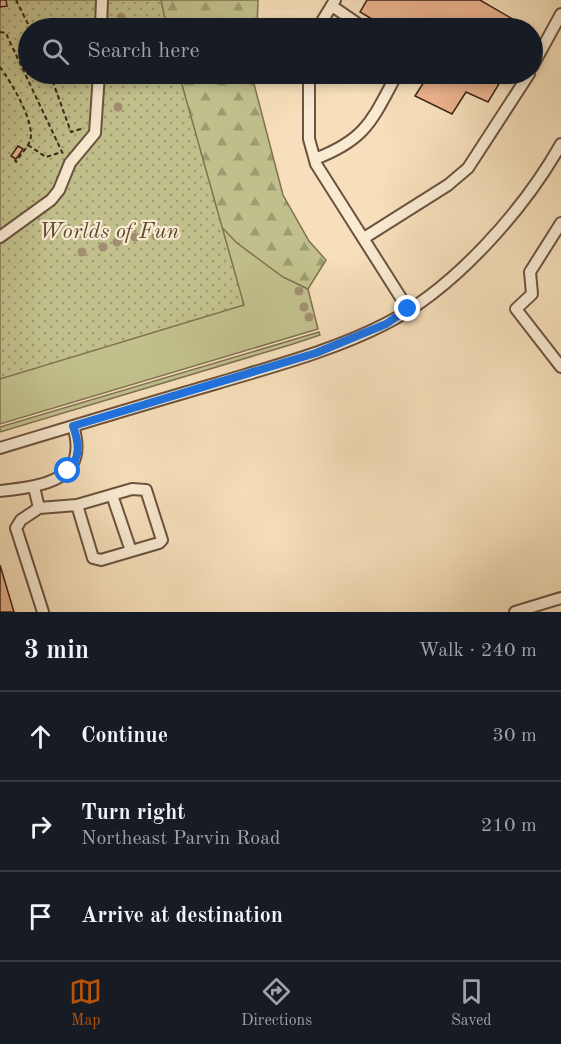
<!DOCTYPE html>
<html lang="en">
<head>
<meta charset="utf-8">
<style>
  :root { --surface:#171b24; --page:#20242c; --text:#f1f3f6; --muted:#9ea1a6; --line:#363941; --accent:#b45309 }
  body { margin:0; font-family:"Old Standard TT",serif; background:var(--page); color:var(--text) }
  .stop { position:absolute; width:18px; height:18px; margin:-14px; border:4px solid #1a73e8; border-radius:50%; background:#fff }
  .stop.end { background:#1a73e8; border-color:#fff; box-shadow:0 2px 6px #0008 }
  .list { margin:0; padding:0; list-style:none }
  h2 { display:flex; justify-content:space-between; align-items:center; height:78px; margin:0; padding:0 24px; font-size:26px }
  h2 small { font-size:20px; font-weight:400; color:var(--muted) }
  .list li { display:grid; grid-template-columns:39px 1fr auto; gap:18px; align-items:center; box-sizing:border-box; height:90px; padding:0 24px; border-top:2px solid var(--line) }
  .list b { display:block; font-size:22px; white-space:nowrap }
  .list p { margin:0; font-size:20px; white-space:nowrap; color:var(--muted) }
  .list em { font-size:20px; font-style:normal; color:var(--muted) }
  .icon { flex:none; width:33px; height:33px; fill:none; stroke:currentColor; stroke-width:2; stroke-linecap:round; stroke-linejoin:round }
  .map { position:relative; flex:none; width:561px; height:612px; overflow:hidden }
  .search { position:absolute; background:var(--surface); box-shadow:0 3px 9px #0003; left:18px; right:18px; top:18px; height:66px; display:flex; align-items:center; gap:15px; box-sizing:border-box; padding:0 21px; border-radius:33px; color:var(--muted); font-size:22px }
  .sheet { height:348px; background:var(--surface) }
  nav { display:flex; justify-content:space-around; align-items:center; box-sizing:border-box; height:84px; border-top:2px solid var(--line); background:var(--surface); font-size:16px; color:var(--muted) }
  nav a { display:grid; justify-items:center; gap:3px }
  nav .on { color:var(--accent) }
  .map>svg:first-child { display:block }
  .grass { fill:#c1c08c; stroke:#807251; stroke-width:1.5 }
  .forest { fill:url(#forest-firs); stroke:#807251; stroke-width:1.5 }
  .park { fill:url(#park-dots); stroke:#807251; stroke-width:1.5 }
  .building { fill:#eab28d; stroke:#3e2316; stroke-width:1.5 }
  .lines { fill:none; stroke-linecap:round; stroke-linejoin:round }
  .minor-casing { stroke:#6c523f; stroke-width:14 }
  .path { stroke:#3e2316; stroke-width:2; stroke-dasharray:4.5 3; stroke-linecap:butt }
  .minor { stroke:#f9ead2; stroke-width:10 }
  .tree { fill:#a38d70 }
  .route { stroke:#1a73e8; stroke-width:8 }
  .labels { text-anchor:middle; stroke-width:4.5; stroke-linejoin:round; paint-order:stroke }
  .park-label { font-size:22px; font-style:italic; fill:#5f4a34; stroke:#f9ead2 }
</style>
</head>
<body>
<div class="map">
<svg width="561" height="612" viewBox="0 0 561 612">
  <defs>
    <pattern id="forest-firs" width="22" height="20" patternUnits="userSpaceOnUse" patternTransform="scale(1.5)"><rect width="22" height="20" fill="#c1c08c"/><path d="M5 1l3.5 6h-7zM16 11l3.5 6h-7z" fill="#9e9c71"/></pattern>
    <pattern id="park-dots" width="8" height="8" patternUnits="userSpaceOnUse" patternTransform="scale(1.5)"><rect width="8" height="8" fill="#c1c08c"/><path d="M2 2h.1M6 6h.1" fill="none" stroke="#9e9c71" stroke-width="1.8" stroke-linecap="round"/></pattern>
  </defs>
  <rect width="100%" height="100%" fill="#f6dfba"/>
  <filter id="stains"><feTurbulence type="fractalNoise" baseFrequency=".00333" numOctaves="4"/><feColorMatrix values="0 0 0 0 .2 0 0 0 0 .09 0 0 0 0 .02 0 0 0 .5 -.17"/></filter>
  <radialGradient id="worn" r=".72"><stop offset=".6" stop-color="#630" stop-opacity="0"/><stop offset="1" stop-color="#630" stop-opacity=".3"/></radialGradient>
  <!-- grass -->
  <path class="grass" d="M 203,208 C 236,242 266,267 308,289 L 318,329 L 0,424 L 0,242 Z
    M 319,332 L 320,335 L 293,344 L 0,432 L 0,427 Z"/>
  <!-- forest -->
  <path class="forest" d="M 161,0 L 258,0 L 257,28 L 161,28 Z
    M 165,74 L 255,74 L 254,84 L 283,195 L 309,241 L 326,260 L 308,289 L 283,277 L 237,243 L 203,208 Z"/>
  <!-- park -->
  <path class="park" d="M 0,0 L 161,0 L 167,28 L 28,28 L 28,74 L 179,74 L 244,305 L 0,379 Z"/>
  <!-- building -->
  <path class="building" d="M 0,0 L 6,0 L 7,6 L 0,7 Z
    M 367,0 L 480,0 L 528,28 L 387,28 L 360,12 Z
    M 429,74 L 505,74 L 488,102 L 466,92 L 452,114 L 415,96 Z
    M 18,146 L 23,149 L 16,159 L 11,156 Z
    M 0,565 L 14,612 L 0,612 Z"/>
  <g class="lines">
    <defs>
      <path id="minor" d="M 332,6 L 364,28
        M 101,28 L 102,0
        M 318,28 L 335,0
        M 532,67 L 561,14
        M 309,74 L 309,139 L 316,164 L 408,309
        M 315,159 C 367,139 372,120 397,74
        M 561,223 L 530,272 L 532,294 L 516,309 L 561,367
        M 0,237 L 51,200 L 59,190 L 70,163 L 95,133 L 99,74
        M 364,238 L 448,185 L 468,168 L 529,74
        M 0,448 C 73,426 145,404 218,383 C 274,366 332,351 385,324 C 454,289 523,211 561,144
        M 34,487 L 39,508 L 21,520 L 16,528 L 43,612
        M 0,491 C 43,486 90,481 73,426
        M 112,495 L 131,551
        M 39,508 L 77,505 L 132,489 L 146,490 L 162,540 L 159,543 L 101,560 L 93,558 L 77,505
        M 515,612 L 561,598"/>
    </defs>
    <!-- minor casing -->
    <use href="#minor" class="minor-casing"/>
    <!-- path -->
    <path class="path" d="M 16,0 L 30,28
      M 0,32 L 6,33 L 9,40 L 63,154
      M 0,67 C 11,82 36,123 30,141 C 27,148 20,155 16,162 L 14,158
      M 50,74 L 71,132 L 84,128
      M 28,145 L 46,157 L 62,152"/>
    <!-- minor -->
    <use href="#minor" class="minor"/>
  </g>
  <!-- trees -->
  <g class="tree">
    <circle cx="121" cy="17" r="4.5"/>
    <circle cx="118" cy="107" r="4.5"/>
    <circle cx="66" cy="234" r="4.5"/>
    <circle cx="156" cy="236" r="4.5"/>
    <circle cx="135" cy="237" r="4.5"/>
    <circle cx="117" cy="242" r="4.5"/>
    <circle cx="103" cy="247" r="4.5"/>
    <circle cx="82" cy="252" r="4.5"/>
    <circle cx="299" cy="291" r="4.5"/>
    <circle cx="304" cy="307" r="4.5"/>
    <circle cx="309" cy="317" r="4.5"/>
  </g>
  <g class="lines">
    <!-- route -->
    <path class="route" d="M 68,471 C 81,457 79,443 73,426 L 316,353 L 386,324 L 408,309"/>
  </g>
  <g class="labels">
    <!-- park labels -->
    <g class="park-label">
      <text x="109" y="238">Worlds of Fun</text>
    </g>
  </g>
  <rect width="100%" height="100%" filter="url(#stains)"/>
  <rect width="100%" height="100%" fill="url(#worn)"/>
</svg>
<div class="stop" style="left:68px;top:471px"></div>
<div class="stop end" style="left:408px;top:309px"></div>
<div class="search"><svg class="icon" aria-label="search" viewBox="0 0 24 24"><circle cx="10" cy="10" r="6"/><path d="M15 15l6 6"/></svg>Search here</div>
</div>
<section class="sheet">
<h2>3 min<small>Walk · 240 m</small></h2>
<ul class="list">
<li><svg class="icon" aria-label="ahead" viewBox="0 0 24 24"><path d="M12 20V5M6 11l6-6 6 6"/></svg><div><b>Continue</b></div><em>30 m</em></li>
<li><svg class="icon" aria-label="right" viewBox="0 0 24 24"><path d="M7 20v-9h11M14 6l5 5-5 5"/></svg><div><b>Turn right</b><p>Northeast Parvin Road</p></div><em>210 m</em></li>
<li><svg class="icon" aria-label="arrive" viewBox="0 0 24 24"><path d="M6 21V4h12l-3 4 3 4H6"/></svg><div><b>Arrive at destination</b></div></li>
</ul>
</section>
<nav>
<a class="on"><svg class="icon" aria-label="map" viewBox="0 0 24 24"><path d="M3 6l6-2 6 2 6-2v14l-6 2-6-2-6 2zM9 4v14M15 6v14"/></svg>Map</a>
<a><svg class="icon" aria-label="directions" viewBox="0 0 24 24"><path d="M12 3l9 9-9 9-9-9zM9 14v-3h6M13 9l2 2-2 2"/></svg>Directions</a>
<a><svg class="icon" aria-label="saved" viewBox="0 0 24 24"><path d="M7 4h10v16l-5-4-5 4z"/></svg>Saved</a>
</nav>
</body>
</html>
